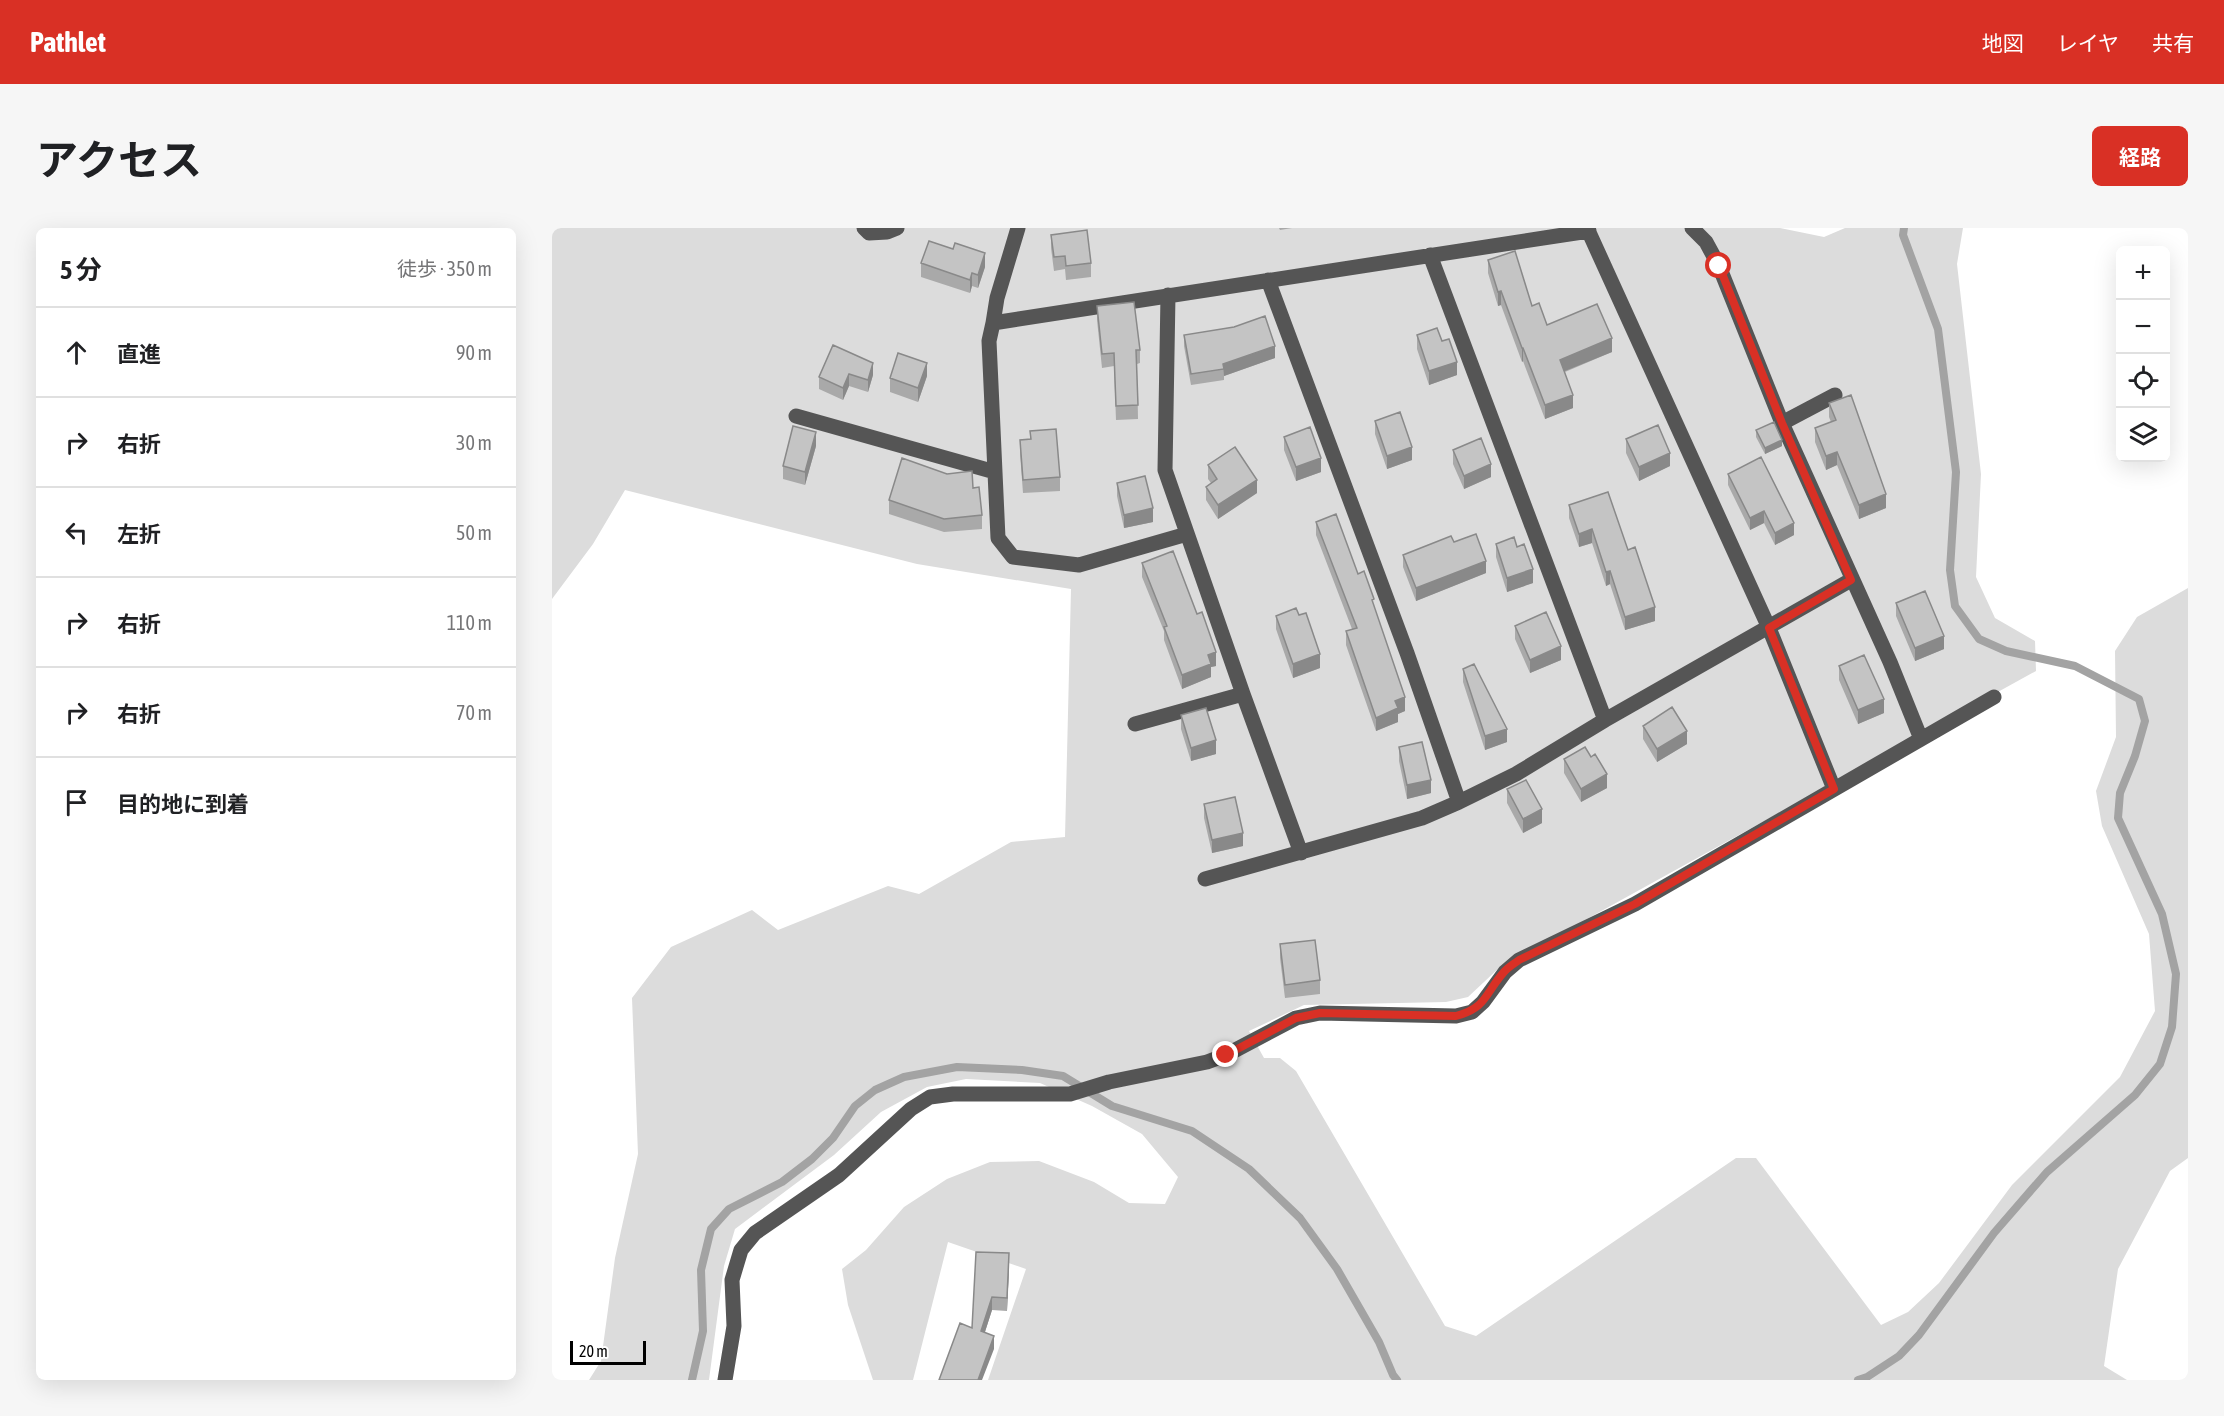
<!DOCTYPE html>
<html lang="ja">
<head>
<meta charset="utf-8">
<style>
  :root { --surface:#fff; --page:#f6f6f6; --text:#202124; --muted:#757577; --line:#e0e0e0; --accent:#d93025 }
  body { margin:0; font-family:"Asap Condensed","Noto Sans JP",sans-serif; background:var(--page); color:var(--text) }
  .controls { position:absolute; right:18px; top:18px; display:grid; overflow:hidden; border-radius:9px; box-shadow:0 6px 24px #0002 }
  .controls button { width:54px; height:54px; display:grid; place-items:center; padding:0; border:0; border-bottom:2px solid var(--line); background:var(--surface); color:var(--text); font:30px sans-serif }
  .scale { position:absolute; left:18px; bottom:15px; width:76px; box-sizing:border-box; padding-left:6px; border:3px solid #000; border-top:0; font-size:16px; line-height:21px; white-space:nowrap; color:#000; -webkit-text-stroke:4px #fff; paint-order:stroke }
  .stop { position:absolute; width:18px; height:18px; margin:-14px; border:4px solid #d93025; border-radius:50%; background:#fff }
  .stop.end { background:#d93025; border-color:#fff; box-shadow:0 2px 6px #0008 }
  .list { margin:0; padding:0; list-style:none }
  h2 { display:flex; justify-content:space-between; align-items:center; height:78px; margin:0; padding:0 24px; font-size:26px }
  h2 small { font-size:20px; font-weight:400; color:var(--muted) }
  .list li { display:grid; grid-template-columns:39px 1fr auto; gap:18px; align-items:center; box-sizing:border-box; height:90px; padding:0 24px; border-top:2px solid var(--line) }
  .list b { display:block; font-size:22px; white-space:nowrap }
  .list em { font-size:20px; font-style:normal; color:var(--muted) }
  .icon { flex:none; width:33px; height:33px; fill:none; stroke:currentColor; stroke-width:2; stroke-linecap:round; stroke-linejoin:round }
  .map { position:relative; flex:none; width:1636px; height:1152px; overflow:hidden; border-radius:9px }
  header { display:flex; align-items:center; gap:36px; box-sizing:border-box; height:84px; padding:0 30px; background:var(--accent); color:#fff }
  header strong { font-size:28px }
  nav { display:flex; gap:33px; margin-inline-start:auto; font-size:21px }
  .intro { display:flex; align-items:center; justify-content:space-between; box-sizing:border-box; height:144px; padding:0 36px }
  h1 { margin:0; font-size:42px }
  .button { padding:15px 27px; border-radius:9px; background:var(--accent); color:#fff; font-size:21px; font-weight:700 }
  main { display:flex; gap:36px; padding:0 36px }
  aside { flex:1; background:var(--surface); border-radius:9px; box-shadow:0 6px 24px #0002 }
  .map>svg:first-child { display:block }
  .green { fill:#dcdcdc }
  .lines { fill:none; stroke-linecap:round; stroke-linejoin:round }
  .stream { stroke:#a3a3a3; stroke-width:8 }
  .minor { stroke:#555; stroke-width:15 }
  .wall { fill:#a9a9a9 }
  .shaded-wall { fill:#898989 }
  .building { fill:#c4c4c4; stroke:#898989; stroke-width:1.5 }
  .route { stroke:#d93025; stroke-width:8 }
</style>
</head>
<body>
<header>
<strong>Pathlet</strong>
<nav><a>地図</a><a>レイヤ</a><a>共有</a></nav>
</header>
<div class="intro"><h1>アクセス</h1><a class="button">経路</a></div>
<main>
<aside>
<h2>5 分<small>徒歩 · 350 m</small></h2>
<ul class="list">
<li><svg class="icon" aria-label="ahead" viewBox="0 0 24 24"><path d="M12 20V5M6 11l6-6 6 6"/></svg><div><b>直進</b></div><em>90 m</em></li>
<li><svg class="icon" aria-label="right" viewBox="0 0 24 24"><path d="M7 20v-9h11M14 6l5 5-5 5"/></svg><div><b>右折</b></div><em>30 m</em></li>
<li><svg class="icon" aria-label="left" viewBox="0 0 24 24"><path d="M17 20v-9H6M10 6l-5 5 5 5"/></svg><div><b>左折</b></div><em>50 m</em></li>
<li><svg class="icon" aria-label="right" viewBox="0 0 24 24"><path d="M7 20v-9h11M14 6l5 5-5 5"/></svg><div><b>右折</b></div><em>110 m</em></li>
<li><svg class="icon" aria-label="right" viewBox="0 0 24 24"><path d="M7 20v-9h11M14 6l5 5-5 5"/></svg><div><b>右折</b></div><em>70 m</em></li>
<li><svg class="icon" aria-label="arrive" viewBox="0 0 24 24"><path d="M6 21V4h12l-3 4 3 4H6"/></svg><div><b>目的地に到着</b></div></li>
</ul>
</aside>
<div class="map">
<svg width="1636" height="1152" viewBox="0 0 1636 1152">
  <rect width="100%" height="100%" fill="#fff"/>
  <!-- green -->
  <path class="green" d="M 0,0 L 1228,0 L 1272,9 L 1293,0 L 1411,0 L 1405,36 L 1429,246 L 1424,349 L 1443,390 L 1483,413 L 1484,443 L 948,739 L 916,769 L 894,774 L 752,777 L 697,803 L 712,830 L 728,830 L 744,843 L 893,1098 L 924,1108 L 1184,930 L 1204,930 L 1329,1097 L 1356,1084 L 1387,1055 L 1460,957 L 1568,849 L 1603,783 L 1597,706 L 1550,598 L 1544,563 L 1564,509 L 1563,423 L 1585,389 L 1636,360 L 1636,930 L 1618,943 L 1566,1041 L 1552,1138 L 1575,1152 L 436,1152 L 474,1041 L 396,1014 L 361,1152 L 321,1152 L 296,1077 L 290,1041 L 314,1022 L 352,979 L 395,951 L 438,934 L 487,933 L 542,954 L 577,975 L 613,976 L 626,949 L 590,906 L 540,878 L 488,855 L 414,851 L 375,859 L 329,884 L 282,927 L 183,1001 L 172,1038 L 157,1152 L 37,1152 L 49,1133 L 63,1030 L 86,926 L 80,770 L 119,719 L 200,682 L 226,702 L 336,658 L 367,666 L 459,614 L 513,609 L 519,361 L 365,336 L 73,262 L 41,316 L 0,371 Z"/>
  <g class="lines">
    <!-- stream -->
    <path class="stream" d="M 140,1152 L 151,1103 L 149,1042 L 159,1001 L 177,981 L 230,954 L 260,931 L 281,910 L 303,878 L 323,862 L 352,849 L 405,839 L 470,842 L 511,848 L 560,878 L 640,903 L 697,941 L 748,990 L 785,1041 L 827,1114 L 841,1147 L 845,1152
      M 1306,1152 L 1315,1149 L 1347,1128 L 1367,1107 L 1442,1005 L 1495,944 L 1583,867 L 1608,836 L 1620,799 L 1624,746 L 1610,686 L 1566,590 L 1568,565 L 1583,528 L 1593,493 L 1587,471 L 1523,438 L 1454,423 L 1427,411 L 1403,378 L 1398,342 L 1404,244 L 1386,101 L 1351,7 L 1352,0"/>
    <!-- minor -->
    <path class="minor" d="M 312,0 L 317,5 L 335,4 L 345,0
      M 466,0 L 445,70 L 441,95 L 1037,3
      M 1035,0 L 1217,400 L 1282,561
      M 1140,0 L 1154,14 L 1167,38 L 1230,195 L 1338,434 L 1369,511
      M 878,27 L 1053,492
      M 716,52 L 855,425 L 907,574
      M 616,67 L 613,242 L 691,466 L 749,625
      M 441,95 L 437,113 L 446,310 L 461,329 L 527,337 L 635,306
      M 244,188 L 443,244
      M 1230,195 L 1283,167
      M 583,496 L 691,466
      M 653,651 L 870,590 L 907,574 L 964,546 L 1053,492 L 1299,352
      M 173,1152 L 182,1098 L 180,1052 L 189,1022 L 203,1005 L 287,947 L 359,881 L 378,869 L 401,866 L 518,866 L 557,854 L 655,834 L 674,827 L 744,790 L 768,785 L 904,788 L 920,784 L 931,774 L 953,744 L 967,732 L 1083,676 L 1442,469"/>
  </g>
  <!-- wall -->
  <path class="wall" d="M 727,0 L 740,0 L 728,2 Z
    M 499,7 L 539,35 L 539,49 L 514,52 L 513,41 L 502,43 L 499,20 Z
    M 936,32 L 980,78 L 995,97 L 1060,124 L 1013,144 L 1021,180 L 993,191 L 971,133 L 970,134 L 949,77 L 946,78 L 936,45 Z
    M 369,35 L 433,39 L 426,60 L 420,58 L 418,65 L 369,49 Z
    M 545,78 L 588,122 L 588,135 L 585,136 L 586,191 L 564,192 L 562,138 L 550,140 L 545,92 Z
    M 632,107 L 723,130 L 672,148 L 672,152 L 639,157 L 632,118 Z
    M 865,107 L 890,113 L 905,147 L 877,157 L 865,121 Z
    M 281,117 L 321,147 L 316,164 L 297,158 L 291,172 L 267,161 L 267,149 Z
    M 375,148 L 366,174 L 338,164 L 338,150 Z
    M 1277,175 L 1334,280 L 1307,291 L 1285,237 L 1274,242 L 1263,214 L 1263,200 L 1279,194 L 1277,189 Z
    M 823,193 L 860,232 L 835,241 L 823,206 Z
    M 1204,202 L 1230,218 L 1213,226 L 1204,209 Z
    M 478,203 L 508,249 L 508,263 L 471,265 L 468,225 L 468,212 L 478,211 Z
    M 732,209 L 769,244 L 744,253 L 732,222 Z
    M 1074,211 L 1118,238 L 1087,253 L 1074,225 Z
    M 264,218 L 253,257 L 231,251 L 231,238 Z
    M 901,222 L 939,249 L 912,261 L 901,236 Z
    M 656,237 L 705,265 L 666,291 L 654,272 L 654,259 L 659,255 L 656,251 Z
    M 1176,246 L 1242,307 L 1223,317 L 1212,295 L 1198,302 L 1176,257 Z
    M 565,255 L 601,294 L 572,300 L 565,268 Z
    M 337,272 L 430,287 L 430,301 L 392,304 L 337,286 Z
    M 1017,277 L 1076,322 L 1103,393 L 1073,402 L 1058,356 L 1054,358 L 1040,315 L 1027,319 L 1017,290 Z
    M 764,294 L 806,346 L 822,380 L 853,483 L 846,486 L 846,494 L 824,503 L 794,417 L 794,403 L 800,401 L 764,307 Z
    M 902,314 L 934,345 L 864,373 L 851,339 L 851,327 Z
    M 944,316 L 965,319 L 981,355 L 955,364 L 944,329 Z
    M 590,335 L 664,438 L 659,439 L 659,449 L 630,461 L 612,412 L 612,403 L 590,349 Z
    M 1344,375 L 1392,421 L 1363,433 L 1344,388 Z
    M 724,388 L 768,440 L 741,450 L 724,401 Z
    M 963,398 L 1009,432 L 978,445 L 963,411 Z
    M 1287,438 L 1332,485 L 1306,496 L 1287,452 Z
    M 911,441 L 955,514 L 933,522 L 911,454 Z
    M 629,487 L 664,526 L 639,533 L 629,501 Z
    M 1091,498 L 1135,516 L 1105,534 L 1091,511 Z
    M 847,519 L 879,565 L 855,571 L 847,533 Z
    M 1012,531 L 1055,560 L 1029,574 L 1012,545 Z
    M 955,561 L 990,595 L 971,605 L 955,575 Z
    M 652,576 L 691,618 L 660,625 L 652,590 Z
    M 728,716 L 768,752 L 768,766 L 733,770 L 728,730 Z
    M 457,1039 L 455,1083 L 440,1082 L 433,1104 L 442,1121 L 420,1100 Z"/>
  <!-- shaded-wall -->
  <path class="shaded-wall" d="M 433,25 L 433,39 L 426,60 L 426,47 Z
    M 420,45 L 420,58 L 418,65 L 418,52 Z
    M 949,63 L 949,77 L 946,78 L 946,64 Z
    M 1060,110 L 1060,124 L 1008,145 L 1008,132 Z
    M 723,118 L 723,130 L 672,148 L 671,136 Z
    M 970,120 L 971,120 L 971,133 L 970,134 Z
    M 905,134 L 905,147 L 877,157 L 877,143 Z
    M 321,135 L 321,147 L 316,164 L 316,152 Z
    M 375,135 L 375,148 L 366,174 L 366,160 Z
    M 297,146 L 297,158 L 291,172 L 291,160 Z
    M 1021,167 L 1021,180 L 993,191 L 993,177 Z
    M 264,204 L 264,218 L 253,257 L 253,244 Z
    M 1230,212 L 1230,218 L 1213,226 L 1213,220 Z
    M 860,219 L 860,232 L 835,241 L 835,228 Z
    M 1285,224 L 1285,237 L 1274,242 L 1274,228 Z
    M 1118,225 L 1118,238 L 1087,253 L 1087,239 Z
    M 769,230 L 769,244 L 744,253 L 744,239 Z
    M 939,236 L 939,249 L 912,261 L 912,248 Z
    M 705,252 L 705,265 L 666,291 L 666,277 Z
    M 1334,266 L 1334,280 L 1307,291 L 1307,277 Z
    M 601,280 L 601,294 L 572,300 L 572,287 Z
    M 1212,283 L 1212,295 L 1198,302 L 1198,290 Z
    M 1242,295 L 1242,307 L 1223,317 L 1223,305 Z
    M 1040,301 L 1040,315 L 1027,319 L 1027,306 Z
    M 934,333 L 934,345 L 864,373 L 864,360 Z
    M 981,341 L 981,355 L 955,364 L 955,350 Z
    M 1058,343 L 1058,356 L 1054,358 L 1054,344 Z
    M 1103,379 L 1103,393 L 1073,402 L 1073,389 Z
    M 1392,408 L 1392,421 L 1363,433 L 1363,420 Z
    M 1009,418 L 1009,432 L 978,445 L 978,432 Z
    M 664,424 L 664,438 L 659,439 L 659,449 L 630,461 L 630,447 L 656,427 Z
    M 768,426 L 768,440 L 741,450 L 741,436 Z
    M 853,469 L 853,483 L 846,486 L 846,494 L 824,503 L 824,490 L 843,473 Z
    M 1332,471 L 1332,485 L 1306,496 L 1306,482 Z
    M 955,501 L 955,514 L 933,522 L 933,508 Z
    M 1135,503 L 1135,516 L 1105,534 L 1105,521 Z
    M 664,512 L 664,526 L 639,533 L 639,520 Z
    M 1055,546 L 1055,560 L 1029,574 L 1029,561 Z
    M 879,552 L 879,565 L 855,571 L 855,557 Z
    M 990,581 L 990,595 L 971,605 L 971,591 Z
    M 691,605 L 691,618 L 660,625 L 660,612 Z
    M 457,1025 L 457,1039 L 455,1083 L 455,1070 Z
    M 440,1069 L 440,1082 L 429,1116 L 429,1103 Z
    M 442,1108 L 442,1121 L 430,1152 L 426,1152 Z"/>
  <!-- building -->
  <path class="building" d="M 535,2 L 539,35 L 514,38 L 513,28 L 502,29 L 499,7 Z
    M 377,13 L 401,21 L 403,15 L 433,25 L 426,47 L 420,45 L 418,52 L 369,35 Z
    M 963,23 L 980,78 L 987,75 L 995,97 L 1045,76 L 1060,110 L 1008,132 L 1021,167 L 993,177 L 971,120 L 970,120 L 949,63 L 946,64 L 936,32 Z
    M 582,74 L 588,122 L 584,122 L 586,177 L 564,178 L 562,125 L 550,126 L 545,78 Z
    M 713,88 L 723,118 L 671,136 L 672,141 L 639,146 L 632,107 L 682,99 Z
    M 885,100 L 890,113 L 897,111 L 905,134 L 877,143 L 865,107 Z
    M 281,117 L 321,135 L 316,152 L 297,146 L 291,160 L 267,149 Z
    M 346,125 L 375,135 L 366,160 L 338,150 Z
    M 1299,167 L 1334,266 L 1307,277 L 1285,224 L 1274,228 L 1263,200 L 1284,192 L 1277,175 Z
    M 848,184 L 860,219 L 835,228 L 823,193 Z
    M 1222,194 L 1230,212 L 1213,220 L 1204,202 Z
    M 1106,197 L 1118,225 L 1087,239 L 1074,211 Z
    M 241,198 L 264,204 L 253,244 L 231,238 Z
    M 758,199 L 769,230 L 744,239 L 732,209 Z
    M 504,201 L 508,249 L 471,252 L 468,212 L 479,211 L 478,203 Z
    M 929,210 L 939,236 L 912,248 L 901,222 Z
    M 683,219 L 705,252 L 666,277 L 654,259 L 665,251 L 656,237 Z
    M 1209,229 L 1242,295 L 1223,305 L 1212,283 L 1198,290 L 1176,246 Z
    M 350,230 L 395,246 L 420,243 L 421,260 L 427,259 L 430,287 L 392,291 L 337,272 Z
    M 593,248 L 601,280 L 572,287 L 565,255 Z
    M 1056,264 L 1076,322 L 1083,319 L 1103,379 L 1073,389 L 1058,343 L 1054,344 L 1040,301 L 1027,306 L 1017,277 Z
    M 784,286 L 806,346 L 812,343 L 822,371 L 820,372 L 853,469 L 843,473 L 846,480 L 824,490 L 794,403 L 805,400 L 764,294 Z
    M 924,306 L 934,333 L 864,360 L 851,327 L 899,308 L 902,314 Z
    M 962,309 L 965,319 L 972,316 L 981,341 L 955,350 L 944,316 Z
    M 621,323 L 645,386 L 650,384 L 664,424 L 656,427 L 659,436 L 630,447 L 612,399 L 615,398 L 590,335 Z
    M 1373,363 L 1392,408 L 1363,420 L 1344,375 Z
    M 744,380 L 747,387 L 754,385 L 768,426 L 741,436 L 724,388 Z
    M 994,384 L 1009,418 L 978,432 L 963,398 Z
    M 1312,427 L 1332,471 L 1306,482 L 1287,438 Z
    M 922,436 L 955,501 L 933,508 L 911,441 Z
    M 1120,479 L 1135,503 L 1105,521 L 1091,498 Z
    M 654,480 L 664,512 L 639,520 L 629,487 Z
    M 870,514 L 879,552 L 855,557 L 847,519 Z
    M 1033,519 L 1039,529 L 1043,526 L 1055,546 L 1029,561 L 1012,531 Z
    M 974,552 L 990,581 L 971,591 L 955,561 Z
    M 683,569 L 691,605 L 660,612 L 652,576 Z
    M 763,712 L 768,752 L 733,757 L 728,716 Z
    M 424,1024 L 457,1025 L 455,1070 L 440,1069 L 429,1103 L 442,1108 L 426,1152 L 387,1152 L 408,1095 L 420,1100 Z"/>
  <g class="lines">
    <!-- route -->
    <path class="route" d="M 674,827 L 744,790 L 768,785 L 904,788 C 935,780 933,765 952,744 C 956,739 962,736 967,732 L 1083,676 L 1282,561 L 1217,400 L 1299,352 L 1230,195 L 1167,38"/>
  </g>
</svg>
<div class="controls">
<button>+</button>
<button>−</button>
<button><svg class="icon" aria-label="locate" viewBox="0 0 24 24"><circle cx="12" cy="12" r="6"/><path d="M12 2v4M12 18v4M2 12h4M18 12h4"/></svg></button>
<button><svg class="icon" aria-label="layers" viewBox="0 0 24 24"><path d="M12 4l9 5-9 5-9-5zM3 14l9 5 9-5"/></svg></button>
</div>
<div class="scale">20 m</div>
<div class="stop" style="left:1167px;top:38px"></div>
<div class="stop end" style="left:674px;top:827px"></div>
</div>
</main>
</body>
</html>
